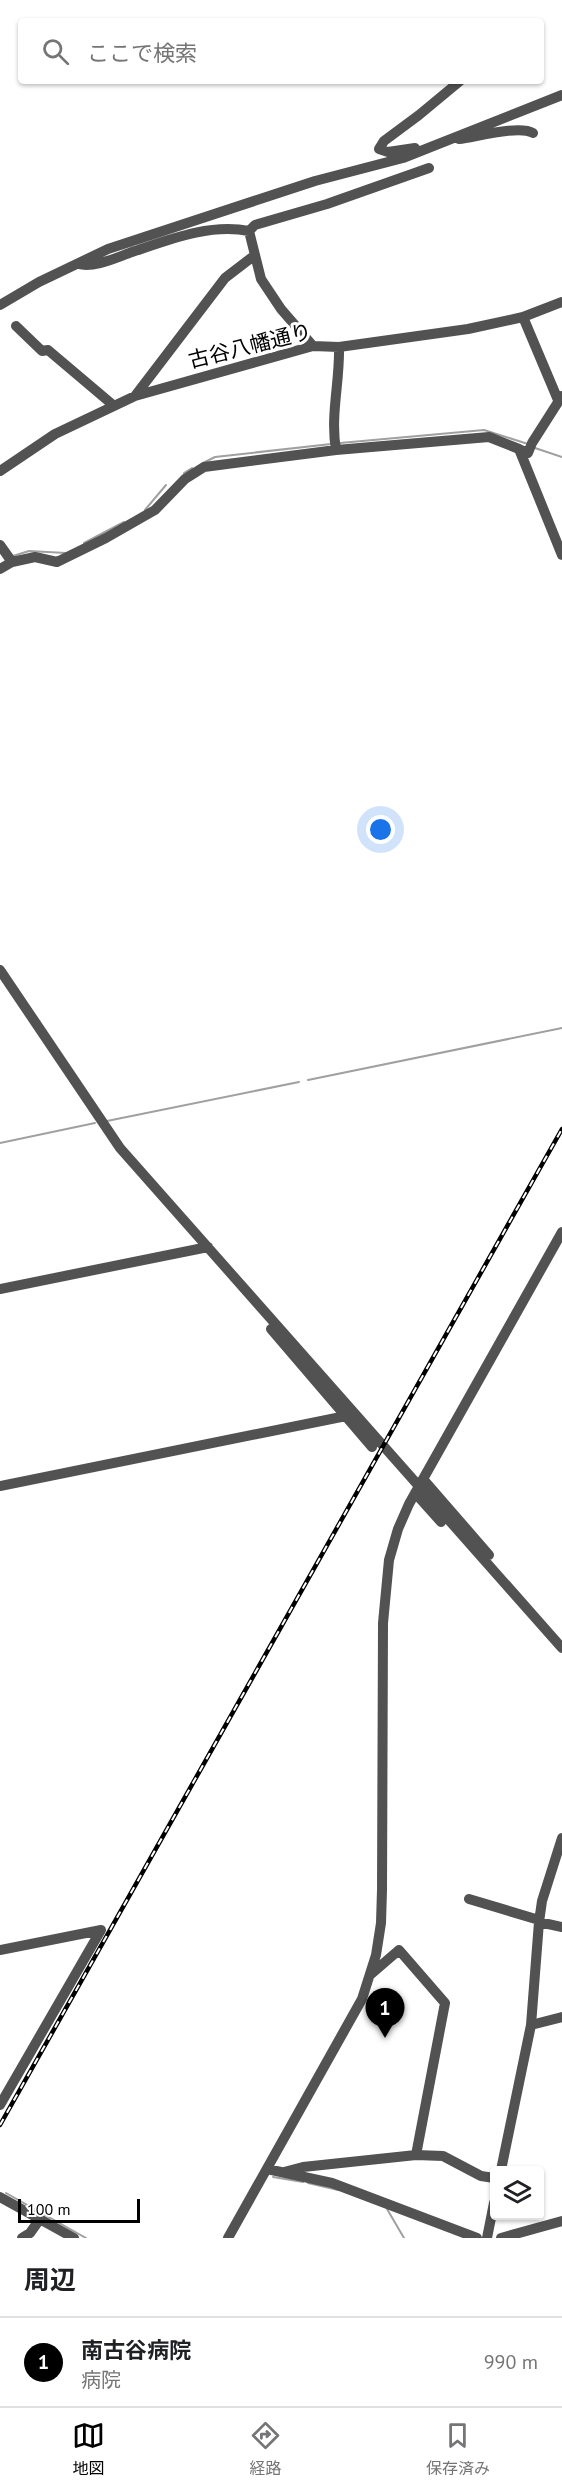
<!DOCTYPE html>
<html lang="ja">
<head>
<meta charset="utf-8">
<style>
  :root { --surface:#fff; --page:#f6f6f6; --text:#202124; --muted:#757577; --line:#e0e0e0; --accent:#000 }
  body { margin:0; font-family:"PT Sans","Noto Sans JP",sans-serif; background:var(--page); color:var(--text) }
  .controls { position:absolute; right:18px; bottom:18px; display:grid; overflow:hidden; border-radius:6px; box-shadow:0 2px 4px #0004 }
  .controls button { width:54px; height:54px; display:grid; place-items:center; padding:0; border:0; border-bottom:2px solid var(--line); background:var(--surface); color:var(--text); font:30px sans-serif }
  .scale { position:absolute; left:18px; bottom:15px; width:122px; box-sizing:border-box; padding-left:6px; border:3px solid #000; border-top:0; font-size:16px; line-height:21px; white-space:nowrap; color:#000; -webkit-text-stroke:4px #fff; paint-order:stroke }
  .you { position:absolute; left:381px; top:830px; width:21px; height:21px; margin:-15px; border:4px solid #fff; border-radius:50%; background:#1a73e8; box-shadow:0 0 0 9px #1a73e833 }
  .badge { display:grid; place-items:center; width:39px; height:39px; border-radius:50%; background:var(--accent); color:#fff; font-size:20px; font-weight:700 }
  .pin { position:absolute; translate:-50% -50px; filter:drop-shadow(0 2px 3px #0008) }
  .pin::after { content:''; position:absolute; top:32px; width:21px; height:18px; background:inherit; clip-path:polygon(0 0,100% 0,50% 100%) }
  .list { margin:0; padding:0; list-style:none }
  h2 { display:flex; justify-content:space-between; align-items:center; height:78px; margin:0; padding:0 24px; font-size:26px }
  h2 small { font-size:20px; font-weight:400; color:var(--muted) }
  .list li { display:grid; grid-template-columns:39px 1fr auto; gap:18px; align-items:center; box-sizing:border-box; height:90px; padding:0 24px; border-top:2px solid var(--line) }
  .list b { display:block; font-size:22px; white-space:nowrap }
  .list p { margin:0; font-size:20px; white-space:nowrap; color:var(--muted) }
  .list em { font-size:20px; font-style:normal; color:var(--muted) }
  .icon { flex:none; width:33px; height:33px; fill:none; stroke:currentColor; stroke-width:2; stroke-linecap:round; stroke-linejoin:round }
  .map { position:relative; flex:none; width:562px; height:2238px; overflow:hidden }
  .search { position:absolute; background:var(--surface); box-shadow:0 2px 4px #0004; left:18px; right:18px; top:18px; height:66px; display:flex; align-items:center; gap:15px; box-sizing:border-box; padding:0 21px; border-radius:6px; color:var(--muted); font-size:22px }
  .sheet { height:168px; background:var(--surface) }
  nav { display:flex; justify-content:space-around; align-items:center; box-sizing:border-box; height:84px; border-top:2px solid var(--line); background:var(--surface); font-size:16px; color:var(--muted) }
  nav a { display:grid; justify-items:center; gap:3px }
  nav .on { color:var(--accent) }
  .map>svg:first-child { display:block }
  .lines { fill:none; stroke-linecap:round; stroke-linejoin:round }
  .stream { stroke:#a0a0a0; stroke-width:2 }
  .minor { stroke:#525252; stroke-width:10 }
  .rail-casing { stroke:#000; stroke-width:4.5 }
  .rail { stroke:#fff; stroke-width:2; stroke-dasharray:7; stroke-linecap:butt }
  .labels { text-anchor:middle; stroke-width:6; stroke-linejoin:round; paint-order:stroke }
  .street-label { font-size:21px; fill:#000; stroke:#fff }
</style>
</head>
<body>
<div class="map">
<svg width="562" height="2238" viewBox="0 0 562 2238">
  <rect width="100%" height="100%" fill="#fff"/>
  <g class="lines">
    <!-- stream -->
    <path class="stream" d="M 340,443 L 484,430 L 528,444
      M 535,448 L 562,457
      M 203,463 L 215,457 L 331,444
      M 184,473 L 192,468
      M 145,510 L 166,485
      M 84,543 L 124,522
      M 13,556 L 29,551 L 66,553
      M 308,1080 L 562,1028
      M 107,1121 L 299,1082
      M 0,1143 L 95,1123
      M 273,2177 L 303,2182
      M 308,2183 L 338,2190
      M 6,2193 L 86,2238
      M 387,2209 L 404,2238"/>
    <!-- minor -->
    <path class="minor" d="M 459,139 C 476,137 519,125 533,133
      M 415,148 L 388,152 L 379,149 L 384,141 L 419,115 L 460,81
      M 249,231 L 255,225 L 327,204 L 429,168
      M 78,264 C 95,268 115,258 132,252 C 168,240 210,223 249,231 L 261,279 L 281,309 L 313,346
      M 0,305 L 39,282 L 108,249 L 315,181 L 403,158 L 562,95
      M 523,317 L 558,400
      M 16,326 L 42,351 L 48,350 L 113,405
      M 135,396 L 225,278 L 255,255
      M 519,449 L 528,453 L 532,443 L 562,396
      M 336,450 C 330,416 340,381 339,347
      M 0,471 L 55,434 L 135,396 L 313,346 L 339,347 L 468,329 L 523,317 L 562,302
      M 0,545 L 12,562
      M 0,569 L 12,562 L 35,557 L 57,562 L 106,538 L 155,510 L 185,479 L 204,467 L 336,450 L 489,437 L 519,449 L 562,555
      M 0,970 L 120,1148 L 562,1648
      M 0,1289 L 208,1247
      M 271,1329 L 372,1447
      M 423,1479 L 489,1555
      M 0,1486 L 346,1416
      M 415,1493 L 441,1522
      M 469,1899 L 539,1920
      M 539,1922 L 562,1927
      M 0,1950 L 101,1930
      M 370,1975 L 399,1950 L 445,2003 L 416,2155
      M 531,2025 L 562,2017
      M 0,2105 L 101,1930
      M 267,2169 L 332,2183 L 477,2238
      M 501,2170 L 531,2025 L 539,1922 L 542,1901 L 562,1838
      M 284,2172 L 303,2167 L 416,2155 L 443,2156 L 481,2176 L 494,2178
      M 0,2197 L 74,2238
      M 22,2238 L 30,2233 L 40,2219
      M 228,2238 L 362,1999 L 376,1955 L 381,1923 L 382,1890 L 383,1623 L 389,1560 L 398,1529 L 409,1504 L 562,1232
      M 487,2238 L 494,2203
      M 501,2238 L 562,2221"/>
    <defs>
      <path id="rail" d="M 0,2125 L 562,1129"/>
    </defs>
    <!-- rail casing -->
    <use href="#rail" class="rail-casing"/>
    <!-- rail -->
    <use href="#rail" class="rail"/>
  </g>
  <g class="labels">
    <!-- street labels -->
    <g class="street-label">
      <text transform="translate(250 346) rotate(-14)" y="7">古谷八幡通り</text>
    </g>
  </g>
</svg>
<div class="controls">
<button><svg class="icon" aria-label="layers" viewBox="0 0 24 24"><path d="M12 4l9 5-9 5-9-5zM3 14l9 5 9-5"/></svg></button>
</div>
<div class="scale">100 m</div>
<div class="you"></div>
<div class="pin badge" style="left:385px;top:2038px">1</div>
<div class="search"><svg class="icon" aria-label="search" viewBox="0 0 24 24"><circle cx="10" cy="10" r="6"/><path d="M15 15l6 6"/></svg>ここで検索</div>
</div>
<section class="sheet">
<h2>周辺<small></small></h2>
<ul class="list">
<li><span class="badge">1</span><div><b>南古谷病院</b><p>病院</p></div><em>990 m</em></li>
</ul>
</section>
<nav>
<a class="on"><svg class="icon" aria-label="map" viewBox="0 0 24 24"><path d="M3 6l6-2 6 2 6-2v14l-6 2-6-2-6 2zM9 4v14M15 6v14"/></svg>地図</a>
<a><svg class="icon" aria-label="directions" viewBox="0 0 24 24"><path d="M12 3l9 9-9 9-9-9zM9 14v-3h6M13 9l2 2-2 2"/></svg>経路</a>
<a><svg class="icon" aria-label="saved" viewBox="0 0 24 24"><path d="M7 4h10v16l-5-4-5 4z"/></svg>保存済み</a>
</nav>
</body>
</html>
